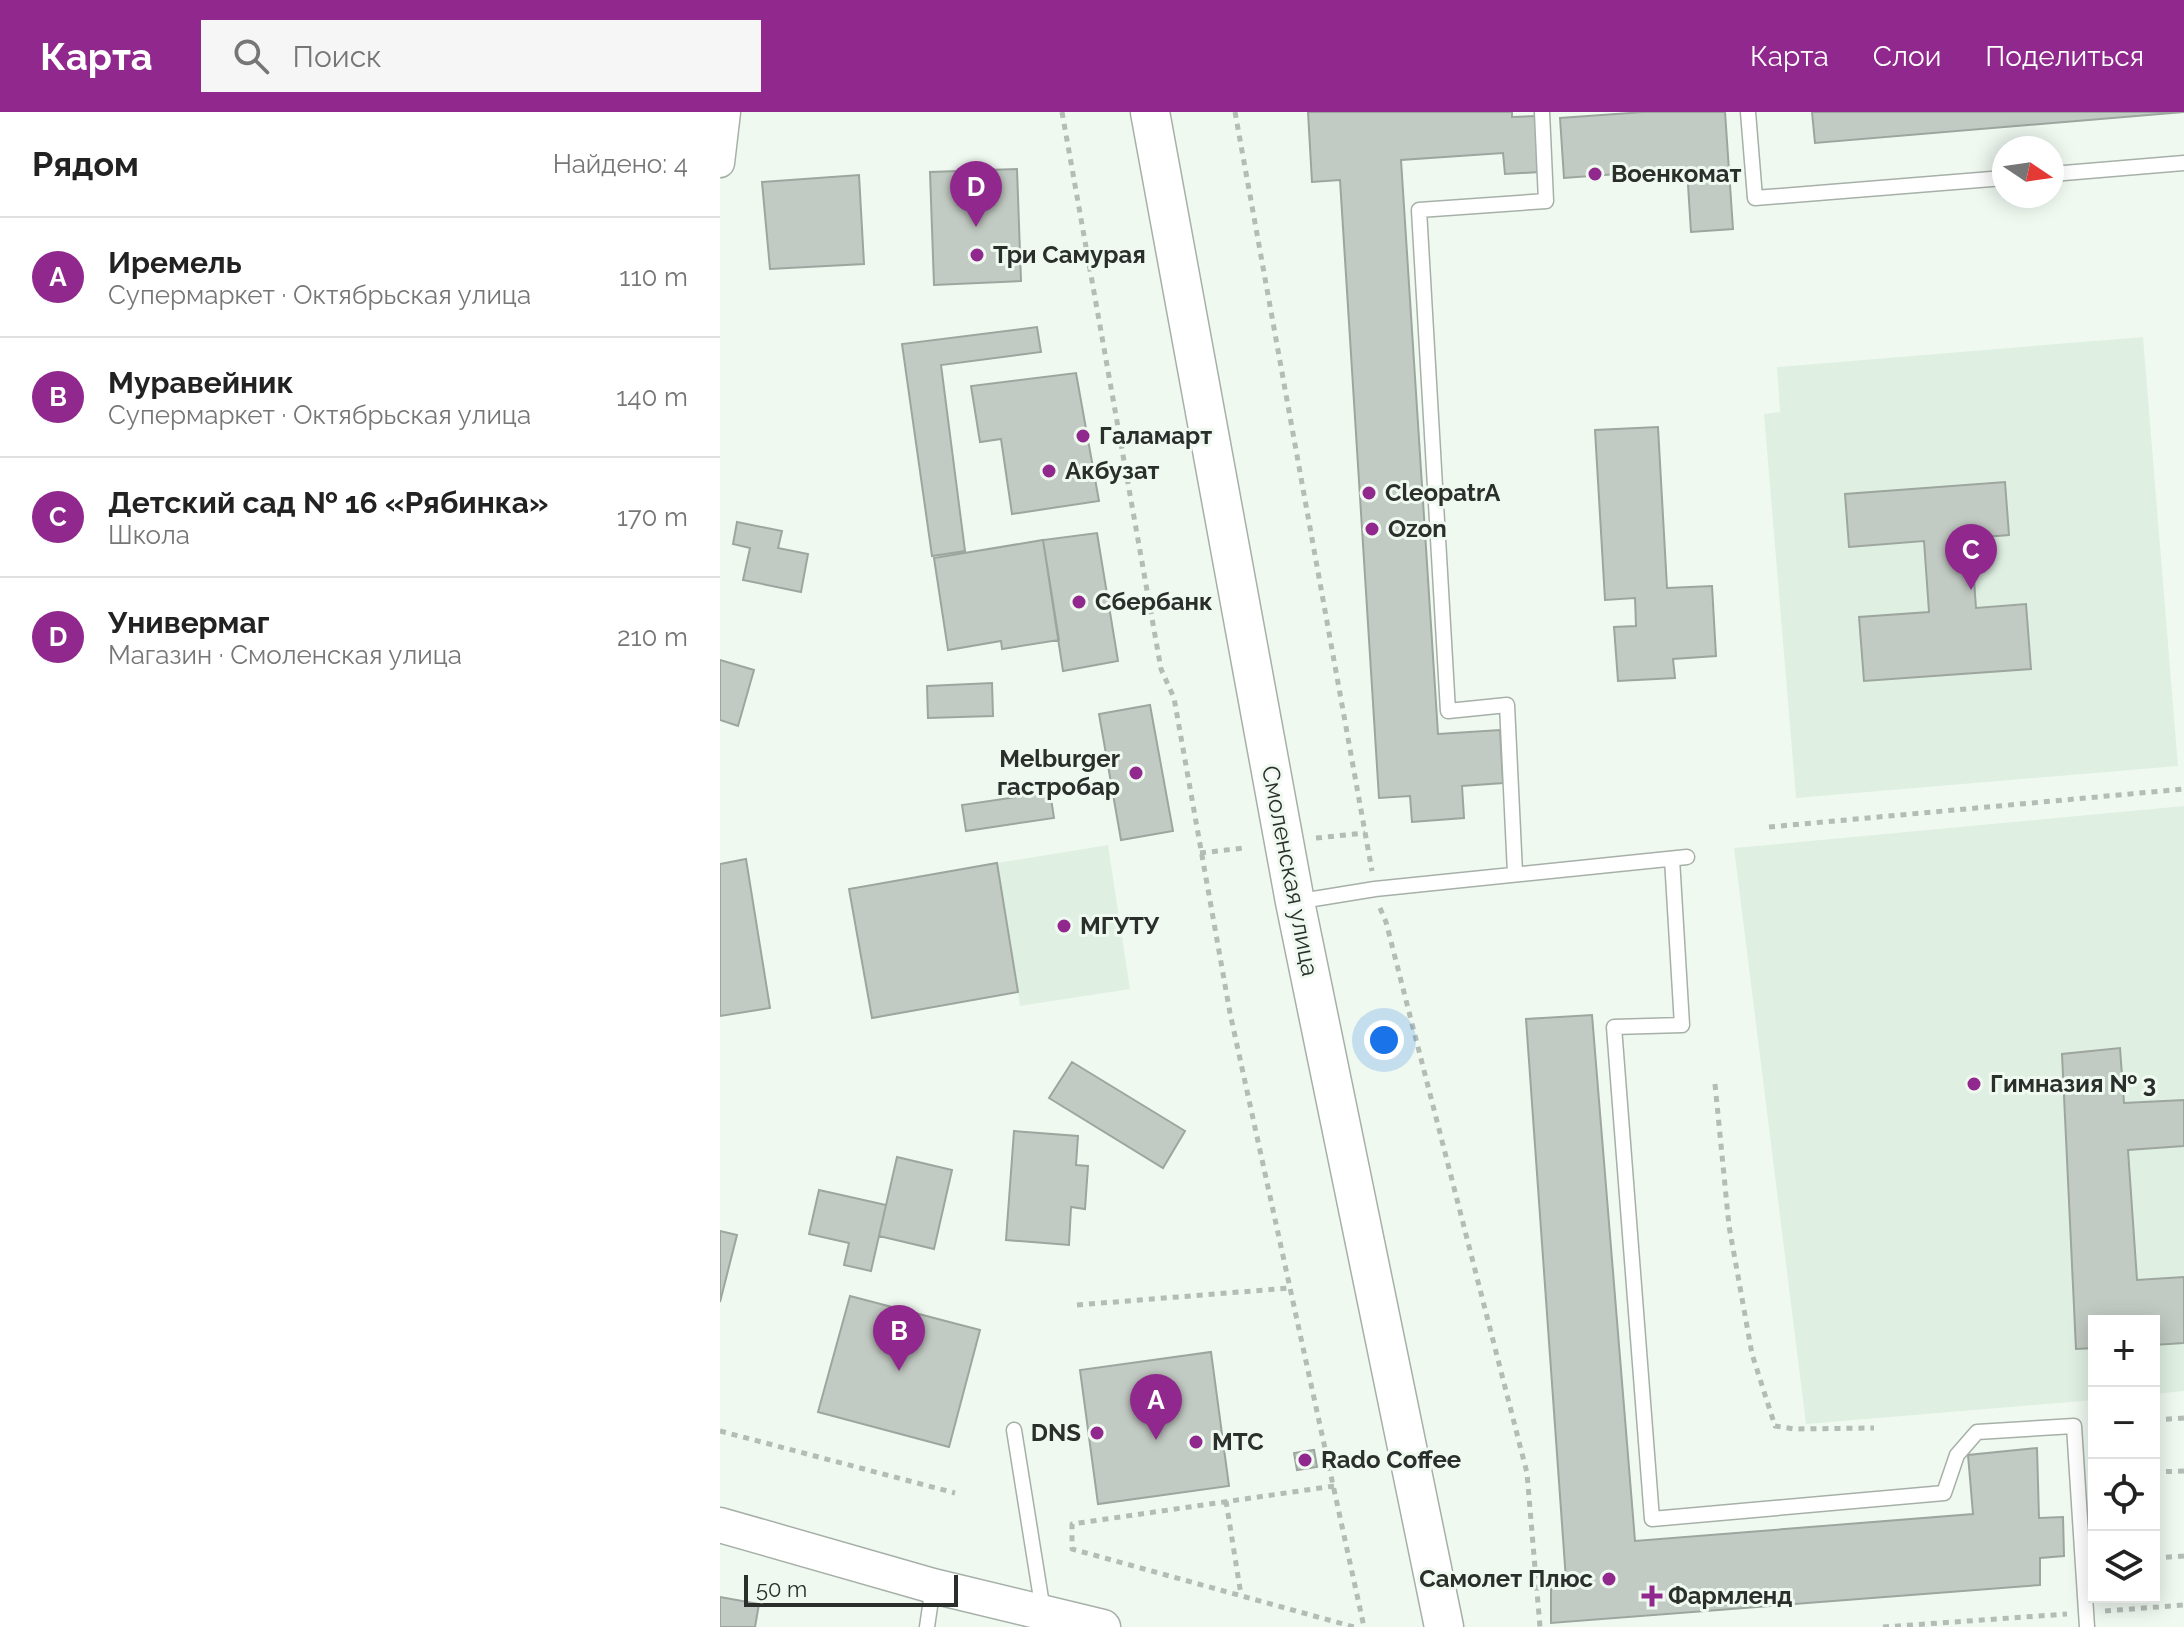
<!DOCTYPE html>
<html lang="ru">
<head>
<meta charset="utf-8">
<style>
  :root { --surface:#fff; --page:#f6f6f6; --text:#222; --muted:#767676; --line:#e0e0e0; --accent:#90288d }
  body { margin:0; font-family:Raleway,sans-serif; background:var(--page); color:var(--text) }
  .controls { position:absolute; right:24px; bottom:24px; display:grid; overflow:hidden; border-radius:0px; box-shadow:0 4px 20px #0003 }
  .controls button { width:72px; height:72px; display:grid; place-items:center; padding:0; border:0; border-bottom:2px solid var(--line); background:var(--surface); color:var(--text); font:40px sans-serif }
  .compass { position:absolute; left:1272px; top:24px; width:72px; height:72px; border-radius:50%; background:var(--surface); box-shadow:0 4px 20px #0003; rotate:103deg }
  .scale { position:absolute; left:24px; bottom:20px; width:214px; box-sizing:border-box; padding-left:8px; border:4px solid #2b2f2c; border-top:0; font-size:22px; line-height:28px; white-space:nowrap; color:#2b2f2c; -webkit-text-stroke:6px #eff9f0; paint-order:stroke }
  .you { position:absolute; left:664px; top:928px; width:28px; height:28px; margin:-20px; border:6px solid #fff; border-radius:50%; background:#1a73e8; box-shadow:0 0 0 12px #1a73e833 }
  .badge { display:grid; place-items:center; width:52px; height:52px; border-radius:50%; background:var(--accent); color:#fff; font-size:26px; font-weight:700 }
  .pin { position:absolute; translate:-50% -66px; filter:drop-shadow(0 2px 4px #0008) }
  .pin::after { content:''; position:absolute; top:42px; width:28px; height:24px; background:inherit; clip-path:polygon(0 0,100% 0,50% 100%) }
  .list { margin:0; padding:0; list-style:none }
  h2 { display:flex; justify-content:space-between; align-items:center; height:104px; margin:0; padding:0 32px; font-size:34px }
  h2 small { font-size:26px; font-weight:400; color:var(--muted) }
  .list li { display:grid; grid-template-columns:52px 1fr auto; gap:24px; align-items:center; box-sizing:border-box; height:120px; padding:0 32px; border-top:2px solid var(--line) }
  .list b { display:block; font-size:30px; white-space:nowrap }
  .list p { margin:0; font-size:26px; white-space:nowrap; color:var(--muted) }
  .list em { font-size:26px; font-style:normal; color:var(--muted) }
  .icon { flex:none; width:44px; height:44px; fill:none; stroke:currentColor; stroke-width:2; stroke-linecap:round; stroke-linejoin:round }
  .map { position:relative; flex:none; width:1464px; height:1515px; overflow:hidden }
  header { display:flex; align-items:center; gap:48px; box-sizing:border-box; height:112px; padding:0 40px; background:var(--accent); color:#fff }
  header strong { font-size:38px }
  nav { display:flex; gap:44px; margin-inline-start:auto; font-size:28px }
  .search { width:560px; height:72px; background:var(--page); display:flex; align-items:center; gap:20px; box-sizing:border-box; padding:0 28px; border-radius:0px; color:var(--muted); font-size:30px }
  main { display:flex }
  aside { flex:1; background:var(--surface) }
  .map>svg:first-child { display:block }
  .built { fill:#dff0e2 }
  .building { fill:#c2cbc3; stroke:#9da69e; stroke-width:2 }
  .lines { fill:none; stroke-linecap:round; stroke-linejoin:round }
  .service-casing { stroke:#a7b0a8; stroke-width:17 }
  .minor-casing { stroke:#a7b0a8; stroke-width:31 }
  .tertiary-casing { stroke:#a7b0a8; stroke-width:37 }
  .secondary-casing { stroke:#a7b0a8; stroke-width:41 }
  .path { stroke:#b4bcb5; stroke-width:5; stroke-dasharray:6 6; stroke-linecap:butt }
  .service { stroke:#fff; stroke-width:14 }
  .minor { stroke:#fff; stroke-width:28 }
  .tertiary { stroke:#fff; stroke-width:34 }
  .secondary { stroke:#fff; stroke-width:38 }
  .poi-dot { fill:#90288d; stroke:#eff9f0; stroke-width:3 }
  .labels { text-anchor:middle; stroke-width:6; stroke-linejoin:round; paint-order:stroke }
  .poi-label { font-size:24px; font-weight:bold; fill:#2b2f2c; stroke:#eff9f0; text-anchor:start }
  .street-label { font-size:24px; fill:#2b2f2c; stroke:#eff9f0 }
</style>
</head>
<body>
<header>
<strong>Карта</strong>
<div class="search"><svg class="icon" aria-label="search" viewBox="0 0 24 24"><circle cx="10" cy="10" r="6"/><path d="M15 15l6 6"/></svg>Поиск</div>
<nav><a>Карта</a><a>Слои</a><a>Поделиться</a></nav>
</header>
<main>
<aside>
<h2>Рядом<small>Найдено: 4</small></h2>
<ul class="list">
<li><span class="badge">A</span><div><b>Иремель</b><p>Супермаркет · Октябрьская улица</p></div><em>110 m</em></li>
<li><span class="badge">B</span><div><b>Муравейник</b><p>Супермаркет · Октябрьская улица</p></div><em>140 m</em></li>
<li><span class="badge">C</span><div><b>Детский сад № 16 «Рябинка»</b><p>Школа</p></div><em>170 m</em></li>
<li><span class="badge">D</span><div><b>Универмаг</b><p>Магазин · Смоленская улица</p></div><em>210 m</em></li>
</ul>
</aside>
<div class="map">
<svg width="1464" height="1515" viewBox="0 0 1464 1515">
  <rect width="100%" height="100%" fill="#eff9f0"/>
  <!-- built -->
  <path class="built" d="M 1423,225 L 1458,654 L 1076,686 L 1044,302 L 1060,300 L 1057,255 Z
    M 1464,694 L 1464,1279 L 1434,1282 L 1434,1209 L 1374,1209 L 1374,1288 L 1086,1312 L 1014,736 Z
    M 388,733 L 410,877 L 300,894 L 277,751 Z"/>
  <!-- building -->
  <path class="building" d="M 588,0 L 792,0 L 792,5 L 816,4 L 819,60 L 785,62 L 783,41 L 681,48 L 718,622 L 780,618 L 783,671 L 742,674 L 744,706 L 692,710 L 690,684 L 659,686 L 620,68 L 592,70 Z
    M 924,0 L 1005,0 L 1013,117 L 971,120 L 967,57 L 844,66 L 840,6 Z
    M 1092,0 L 1464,0 L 1095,31 Z
    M 297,57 L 301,169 L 214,173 L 210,60 Z
    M 139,63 L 144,152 L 50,157 L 42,70 Z
    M 317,215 L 321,240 L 221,253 L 245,439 L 212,444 L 182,232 Z
    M 356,261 L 379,389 L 292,402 L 281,327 L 260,330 L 251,274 Z
    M 938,315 L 947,476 L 992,474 L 996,544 L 953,547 L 955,566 L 898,569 L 894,515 L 916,514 L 915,486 L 885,488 L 875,318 Z
    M 1285,370 L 1289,423 L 1251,426 L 1256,496 L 1306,492 L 1311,557 L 1144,569 L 1139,505 L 1209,500 L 1204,429 L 1129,435 L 1125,382 Z
    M 17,410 L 62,419 L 58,436 L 88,442 L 81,480 L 23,468 L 30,436 L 13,432 Z
    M 377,421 L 398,549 L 343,559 L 323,428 Z
    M 323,428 L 339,528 L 282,537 L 281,529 L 228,538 L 214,446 Z
    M 0,548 L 34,558 L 18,614 L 0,608 Z
    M 272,571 L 273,604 L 208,606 L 207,574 Z
    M 430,593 L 453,719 L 401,728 L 379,602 Z
    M 330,680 L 334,706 L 246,719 L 242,693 Z
    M 26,747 L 50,896 L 0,904 L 0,752 Z
    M 277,751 L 298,880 L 152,906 L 129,777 Z
    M 872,903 L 915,1429 L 1253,1402 L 1248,1343 L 1317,1336 L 1319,1406 L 1343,1405 L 1344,1444 L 1320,1446 L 1320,1473 L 831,1511 L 831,1467 L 846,1468 L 806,907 Z
    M 1400,936 L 1404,991 L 1464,988 L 1464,1034 L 1408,1038 L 1417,1168 L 1464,1165 L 1464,1231 L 1434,1233 L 1434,1209 L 1374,1209 L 1374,1236 L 1356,1237 L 1342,942 Z
    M 352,950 L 465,1019 L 443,1056 L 329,986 Z
    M 294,1019 L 358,1024 L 356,1053 L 368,1054 L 365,1097 L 351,1095 L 349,1133 L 286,1128 Z
    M 177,1045 L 232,1058 L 214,1137 L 159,1124 Z
    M 99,1078 L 166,1093 L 151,1159 L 124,1153 L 129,1131 L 89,1122 Z
    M 0,1119 L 17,1123 L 0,1190 Z
    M 130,1184 L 260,1218 L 229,1335 L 98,1300 Z
    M 491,1240 L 509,1374 L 378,1392 L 360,1258 Z
    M 594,1338 L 597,1355 L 577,1358 L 574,1341 Z
    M 0,1485 L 39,1492 L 35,1515 L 0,1515 Z"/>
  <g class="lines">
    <defs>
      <path id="service" d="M 1028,0 L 1035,86 L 1284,66
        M 1332,62 L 1464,51
        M 952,747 L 962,913 L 894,915 L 932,1407 L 1224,1381 L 1237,1343 L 1257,1320 L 1354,1314 L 1367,1515
        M 795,761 L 787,593 L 728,599 L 699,98 L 826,89 L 822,0
        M 575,790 L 655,777 L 967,745
        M 294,1318 L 323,1499
        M 207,1515 L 213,1474"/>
      <path id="minor" d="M 0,51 L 6,0"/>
      <path id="tertiary" d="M 0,1413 L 213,1474 L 383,1515"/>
      <path id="secondary" d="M 430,0 L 575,790 L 724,1515"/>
    </defs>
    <!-- service casing -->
    <use href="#service" class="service-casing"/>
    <!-- minor casing -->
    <use href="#minor" class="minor-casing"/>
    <!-- tertiary casing -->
    <use href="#tertiary" class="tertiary-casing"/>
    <!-- secondary casing -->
    <use href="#secondary" class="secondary-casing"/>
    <!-- path -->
    <path class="path" d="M 342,0 L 441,557 L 454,586 L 510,901 L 644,1515
      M 515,0 L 652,759
      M 1049,715 L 1464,677
      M 596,726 L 645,721
      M 480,741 L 524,736
      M 660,796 L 666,810 L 807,1361 L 820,1515
      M 995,972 L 1009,1114 L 1032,1242 L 1055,1314 L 1074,1317 L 1154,1316
      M 357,1193 L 570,1176
      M 1434,1308 L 1464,1306
      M 0,1319 L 235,1381
      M 1434,1360 L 1464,1359
      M 614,1374 L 352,1412 L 352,1437 L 634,1515
      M 506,1389 L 521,1483
      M 1434,1446 L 1464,1444
      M 1385,1499 L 1464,1493
      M 1163,1515 L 1347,1502"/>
    <!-- service -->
    <use href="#service" class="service"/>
    <!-- minor -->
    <use href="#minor" class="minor"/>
    <!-- tertiary -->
    <use href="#tertiary" class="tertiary"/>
    <!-- secondary -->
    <use href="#secondary" class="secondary"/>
  </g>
  <!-- markers -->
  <g class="poi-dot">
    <circle cx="875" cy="62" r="8"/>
    <circle cx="257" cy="143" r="8"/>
    <circle cx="363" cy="324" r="8"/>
    <circle cx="329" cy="359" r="8"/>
    <circle cx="649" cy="381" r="8"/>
    <circle cx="652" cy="417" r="8"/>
    <circle cx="359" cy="490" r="8"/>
    <circle cx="416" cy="661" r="8"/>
    <circle cx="344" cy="814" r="8"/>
    <circle cx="1254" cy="972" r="8"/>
    <circle cx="377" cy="1321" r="8"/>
    <circle cx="476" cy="1330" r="8"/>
    <circle cx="585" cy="1348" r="8"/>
    <circle cx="889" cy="1467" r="8"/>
    <path d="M928 1472h8v8h8v8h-8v8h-8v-8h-8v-8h8z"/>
  </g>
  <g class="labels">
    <!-- poi labels -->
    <g class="poi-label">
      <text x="891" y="70">Военкомат</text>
      <text x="273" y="151">Три Самурая</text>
      <text x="379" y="332">Галамарт</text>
      <text x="345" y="367">Акбузат</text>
      <text x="665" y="389">CleopatrA</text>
      <text x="668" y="425">Ozon</text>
      <text x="375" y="498">Сбербанк</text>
      <text x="400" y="655" text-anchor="end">Melburger<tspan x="400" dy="28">гастробар</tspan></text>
      <text x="360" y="822">МГУТУ</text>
      <text x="1270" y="980">Гимназия № 3</text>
      <text x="361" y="1329" text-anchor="end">DNS</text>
      <text x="492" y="1338">МТС</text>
      <text x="601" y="1356">Rado Coffee</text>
      <text x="873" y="1475" text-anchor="end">Самолет Плюс</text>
      <text x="948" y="1492">Фармленд</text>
    </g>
    <!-- street labels -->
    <g class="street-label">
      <text transform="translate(570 759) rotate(79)" y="8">Смоленская улица</text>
    </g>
  </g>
</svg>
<div class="controls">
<button>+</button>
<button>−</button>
<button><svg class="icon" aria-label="locate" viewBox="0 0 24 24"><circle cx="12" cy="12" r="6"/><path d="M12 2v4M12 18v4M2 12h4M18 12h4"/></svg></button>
<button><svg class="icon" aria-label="layers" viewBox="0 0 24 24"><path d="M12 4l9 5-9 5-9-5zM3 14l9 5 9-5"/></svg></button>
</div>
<svg class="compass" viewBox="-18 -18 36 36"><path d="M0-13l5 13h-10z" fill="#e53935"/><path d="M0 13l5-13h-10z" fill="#767676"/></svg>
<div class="scale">50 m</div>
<div class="you"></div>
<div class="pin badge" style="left:436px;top:1328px">A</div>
<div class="pin badge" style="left:179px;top:1259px">B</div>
<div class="pin badge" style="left:1251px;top:478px">C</div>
<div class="pin badge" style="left:256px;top:115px">D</div>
</div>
</main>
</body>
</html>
